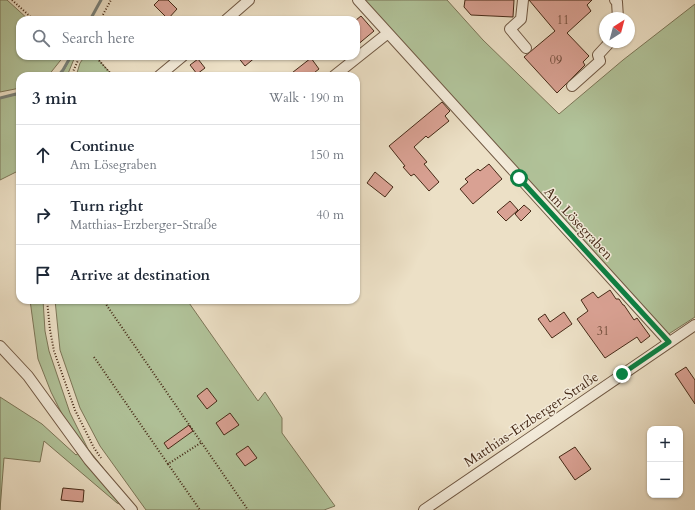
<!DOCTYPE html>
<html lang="en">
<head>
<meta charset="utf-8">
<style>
  :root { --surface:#fff; --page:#f6f6f7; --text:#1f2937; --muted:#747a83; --line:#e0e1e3 }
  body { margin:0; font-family:Cardo,serif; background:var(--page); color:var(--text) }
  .controls { position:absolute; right:12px; bottom:12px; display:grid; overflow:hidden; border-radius:8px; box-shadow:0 1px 3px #0004 }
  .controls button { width:36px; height:36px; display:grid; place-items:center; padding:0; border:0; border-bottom:1px solid var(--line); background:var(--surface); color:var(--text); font:20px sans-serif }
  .compass { position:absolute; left:599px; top:12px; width:36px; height:36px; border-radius:50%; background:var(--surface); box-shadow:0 1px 3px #0004; rotate:36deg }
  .stop { position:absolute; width:12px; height:12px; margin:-9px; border:3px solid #0b8043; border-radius:50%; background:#fff }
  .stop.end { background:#0b8043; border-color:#fff; box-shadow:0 1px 4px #0008 }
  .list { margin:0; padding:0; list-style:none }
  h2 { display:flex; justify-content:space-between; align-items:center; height:52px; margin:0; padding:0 16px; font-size:17px }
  h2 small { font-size:13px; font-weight:400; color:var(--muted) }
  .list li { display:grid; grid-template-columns:26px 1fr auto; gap:12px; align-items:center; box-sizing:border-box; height:60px; padding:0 16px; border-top:1px solid var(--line) }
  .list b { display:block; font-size:15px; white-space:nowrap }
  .list p { margin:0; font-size:13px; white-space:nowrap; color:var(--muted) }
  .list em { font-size:13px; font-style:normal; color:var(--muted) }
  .icon { flex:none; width:22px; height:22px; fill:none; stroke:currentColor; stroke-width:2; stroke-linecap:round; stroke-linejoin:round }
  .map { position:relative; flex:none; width:695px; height:510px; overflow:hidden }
  .search { position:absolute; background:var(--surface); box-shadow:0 1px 3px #0004; left:16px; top:16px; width:344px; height:44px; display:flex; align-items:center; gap:10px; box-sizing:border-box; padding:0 14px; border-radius:12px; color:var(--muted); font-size:15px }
  .panel { position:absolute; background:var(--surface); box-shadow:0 1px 3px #0004; left:16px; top:72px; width:344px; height:232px; border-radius:12px }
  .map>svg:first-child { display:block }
  .green { fill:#b1c39a; stroke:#7c7658 }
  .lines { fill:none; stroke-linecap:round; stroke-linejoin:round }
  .stream { stroke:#79817a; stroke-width:3 }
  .building { fill:#d9a193; stroke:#462a17 }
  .minor-casing { stroke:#705843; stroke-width:12 }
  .path { stroke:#462a17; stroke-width:2; stroke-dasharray:1 2; stroke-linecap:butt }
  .minor { stroke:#f3ebda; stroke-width:10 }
  .route { stroke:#0b8043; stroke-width:5 }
  .labels { text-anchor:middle; stroke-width:3; stroke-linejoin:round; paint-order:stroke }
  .number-label { font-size:12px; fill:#6b4836 }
  .street-label { font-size:14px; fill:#462a17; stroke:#f3ebda }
</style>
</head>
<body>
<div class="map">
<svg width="695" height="510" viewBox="0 0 695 510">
  <rect width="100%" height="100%" fill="#ece0c6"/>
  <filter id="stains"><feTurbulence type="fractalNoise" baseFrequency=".005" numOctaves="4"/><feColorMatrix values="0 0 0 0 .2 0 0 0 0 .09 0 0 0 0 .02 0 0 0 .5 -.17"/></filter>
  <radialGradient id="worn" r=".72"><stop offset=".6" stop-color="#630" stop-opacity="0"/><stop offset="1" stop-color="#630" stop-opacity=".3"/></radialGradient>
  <!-- green -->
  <path class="green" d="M 0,0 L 7,0 L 29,20 L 20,20 L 20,56 L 64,56 L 48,76 L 20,76 L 20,88 L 0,92 Z
    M 355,0 L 447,0 L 483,40 L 559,114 L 623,60 L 695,4 L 695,317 L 664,337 Z
    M 85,56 L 95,56 L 113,76 L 76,76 L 80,63 Z
    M 71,57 L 74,59 L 67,76 L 59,76 L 64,70 Z
    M 20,94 L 20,170 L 0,180 L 0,98 Z
    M 30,300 L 43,300 L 45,331 L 49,351 L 70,413 L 88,449 L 135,508 L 130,508 L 117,503 L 44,441 L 40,462 L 4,458 L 0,510 L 0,397 L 42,424 L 76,455 L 84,449 L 68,426 L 51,392 L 38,359 Z
    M 55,300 L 187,300 L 258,401 L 265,392 L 282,418 L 282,433 L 335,506 L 324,510 L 146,510 L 100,446 L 80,408 L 60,350 Z"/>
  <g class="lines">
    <!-- stream -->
    <path class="stream" d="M 90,20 L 101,0
      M 58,76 L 63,70 L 71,56
      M 0,98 L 20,93"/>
  </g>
  <!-- building -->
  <path class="building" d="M 159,0 L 168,0 L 177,9 L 168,19 L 154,5 Z
    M 465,0 L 514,0 L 513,17 L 471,15 L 464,7 Z
    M 529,0 L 592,0 L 587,5 L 591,11 L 567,33 L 589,56 L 583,62 L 585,65 L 557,93 L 524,57 L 555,31 Z
    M 361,16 L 374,31 L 356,46 L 356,20 Z
    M 237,56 L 257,56 L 245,66 Z
    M 311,58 L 319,69 L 310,76 L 288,76 Z
    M 198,59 L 205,68 L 197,74 L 190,65 Z
    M 442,102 L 450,111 L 445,116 L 449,121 L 428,138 L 426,136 L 414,147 L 427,162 L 424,164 L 439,182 L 429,191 L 414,174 L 411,176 L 403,167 L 405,166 L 389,146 Z
    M 489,164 L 502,179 L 473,204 L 460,189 L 468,182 L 465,179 L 478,169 L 480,171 Z
    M 375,172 L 393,187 L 385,197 L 367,183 Z
    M 510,201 L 518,210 L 506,221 L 497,212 Z
    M 524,205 L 531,211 L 521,221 L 515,214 Z
    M 610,290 L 616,299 L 619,299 L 623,305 L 624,305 L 634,320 L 637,318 L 650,336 L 641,343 L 637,337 L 605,358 L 577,319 L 588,311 L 581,300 L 593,292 L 598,298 Z
    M 564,312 L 572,324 L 552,338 L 538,319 L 545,314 L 550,322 Z
    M 686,367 L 695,380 L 695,404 L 675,374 Z
    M 207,388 L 217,401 L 207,409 L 197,396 Z
    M 230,413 L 239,425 L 224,435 L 216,423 Z
    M 189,425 L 193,431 L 168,449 L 164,443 Z
    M 248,446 L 257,458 L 245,466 L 236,454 Z
    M 575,447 L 591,469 L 575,480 L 559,457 Z
    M 63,488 L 84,490 L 83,502 L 61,500 Z"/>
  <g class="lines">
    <defs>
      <path id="minor" d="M 358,0 L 669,342
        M 523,0 L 521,19 L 510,29 L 526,48
        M 615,0 L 617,2 L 618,18
        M 226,20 L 249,0
        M 159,76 L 183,56
        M 334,76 L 388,33
        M 572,86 L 600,61 L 598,55 L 610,42
        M 0,346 L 28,376 L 89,460 L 132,510
        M 424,510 L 695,325"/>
    </defs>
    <!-- minor casing -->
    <use href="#minor" class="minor-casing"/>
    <!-- path -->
    <path class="path" d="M 12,0 L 34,20
      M 100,20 L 111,0
      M 95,56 L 113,76
      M 71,76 L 80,56
      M 47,300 L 50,330 L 54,351 L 75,410 L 94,448 L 101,458
      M 103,300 L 248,510
      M 94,357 L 168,464 L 202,442
      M 168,464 L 200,510"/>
    <!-- minor -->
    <use href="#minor" class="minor"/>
  </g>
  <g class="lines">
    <!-- route -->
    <path class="route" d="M 519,178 L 669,342 L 622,374"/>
  </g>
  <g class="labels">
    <!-- number labels -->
    <g class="number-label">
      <text x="563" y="24">11</text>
      <text x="556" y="64">09</text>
      <text x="603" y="335">31</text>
    </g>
    <!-- street labels -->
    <g class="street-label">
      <text transform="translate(579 223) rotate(47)" y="5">Am Lösegraben</text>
      <text transform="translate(531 419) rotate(-34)" y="5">Matthias-Erzberger-Straße</text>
    </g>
  </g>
  <rect width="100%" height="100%" filter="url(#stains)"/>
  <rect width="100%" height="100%" fill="url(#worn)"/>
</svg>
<div class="controls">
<button>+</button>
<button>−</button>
</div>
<svg class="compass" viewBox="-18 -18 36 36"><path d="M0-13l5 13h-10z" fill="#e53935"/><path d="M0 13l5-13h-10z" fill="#747a83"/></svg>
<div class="stop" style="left:519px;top:178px"></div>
<div class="stop end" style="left:622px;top:374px"></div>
<div class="search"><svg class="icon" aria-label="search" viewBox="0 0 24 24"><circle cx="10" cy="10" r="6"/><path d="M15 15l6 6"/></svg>Search here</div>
<section class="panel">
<h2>3 min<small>Walk · 190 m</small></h2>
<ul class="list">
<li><svg class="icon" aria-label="ahead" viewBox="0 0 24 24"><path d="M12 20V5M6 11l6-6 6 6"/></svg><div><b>Continue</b><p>Am Lösegraben</p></div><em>150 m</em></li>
<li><svg class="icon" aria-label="right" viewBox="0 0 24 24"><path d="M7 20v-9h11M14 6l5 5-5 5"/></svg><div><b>Turn right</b><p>Matthias-Erzberger-Straße</p></div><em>40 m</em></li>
<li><svg class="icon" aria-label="arrive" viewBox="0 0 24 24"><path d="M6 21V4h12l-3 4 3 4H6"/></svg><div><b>Arrive at destination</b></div></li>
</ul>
</section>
</div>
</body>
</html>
